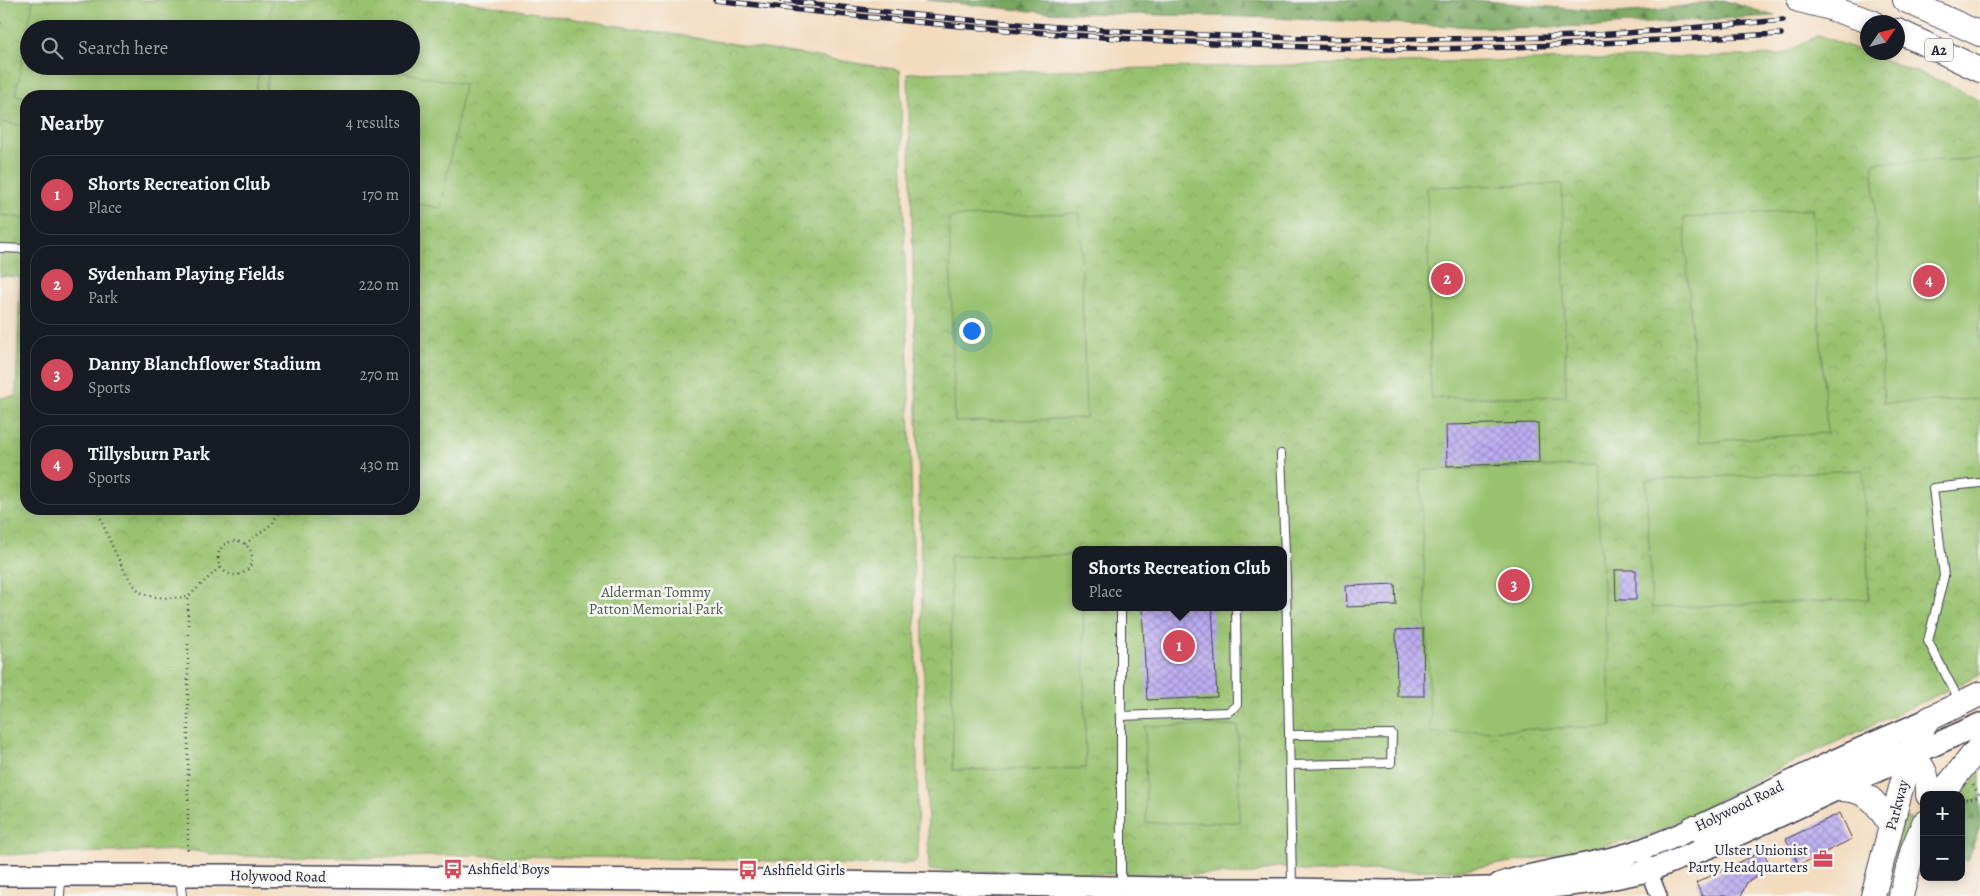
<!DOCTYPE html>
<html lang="en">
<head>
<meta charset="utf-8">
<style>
  :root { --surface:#171b24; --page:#20242c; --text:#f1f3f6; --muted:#9ea1a6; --line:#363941; --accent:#d1495b }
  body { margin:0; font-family:Alegreya,serif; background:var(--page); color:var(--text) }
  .controls { position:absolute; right:15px; bottom:15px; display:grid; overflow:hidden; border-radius:10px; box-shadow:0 2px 12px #0003 }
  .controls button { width:45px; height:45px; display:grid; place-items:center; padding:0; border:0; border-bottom:1px solid var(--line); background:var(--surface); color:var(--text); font:25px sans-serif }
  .compass { position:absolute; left:1860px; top:15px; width:45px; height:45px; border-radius:50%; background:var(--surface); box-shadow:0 2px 12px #0003; rotate:55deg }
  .you { position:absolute; left:971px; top:330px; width:18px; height:18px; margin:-12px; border:4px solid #fff; border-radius:50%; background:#1a73e8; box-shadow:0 0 0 8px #1a73e833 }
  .badge { display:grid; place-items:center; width:32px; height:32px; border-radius:50%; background:var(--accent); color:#fff; font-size:16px; font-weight:700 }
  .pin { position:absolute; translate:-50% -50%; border:2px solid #fff; box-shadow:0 1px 5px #0006 }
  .popup { position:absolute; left:1072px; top:546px; width:215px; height:65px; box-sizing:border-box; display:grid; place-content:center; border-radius:10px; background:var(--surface); filter:drop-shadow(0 1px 4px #0005); font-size:16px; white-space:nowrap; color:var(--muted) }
  .popup b { font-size:19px; color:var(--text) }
  .popup::after { content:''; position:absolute; left:50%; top:100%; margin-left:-10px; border:10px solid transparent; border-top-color:var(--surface) }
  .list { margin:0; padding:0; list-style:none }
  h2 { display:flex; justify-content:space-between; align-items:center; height:65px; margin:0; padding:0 20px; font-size:21px }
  h2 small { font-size:16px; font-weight:400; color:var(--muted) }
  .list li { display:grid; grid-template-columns:32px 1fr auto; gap:15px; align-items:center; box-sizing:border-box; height:80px; margin:0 10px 10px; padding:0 10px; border:1px solid var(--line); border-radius:20px }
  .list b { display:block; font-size:19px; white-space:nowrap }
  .list p { margin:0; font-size:16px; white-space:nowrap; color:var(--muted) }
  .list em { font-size:16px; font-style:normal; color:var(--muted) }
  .icon { flex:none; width:28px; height:28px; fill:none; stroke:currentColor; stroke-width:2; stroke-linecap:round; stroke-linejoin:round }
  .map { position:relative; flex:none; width:1980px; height:896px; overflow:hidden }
  .search { position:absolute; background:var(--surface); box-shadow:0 2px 12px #0003; left:20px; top:20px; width:400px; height:55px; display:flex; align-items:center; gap:12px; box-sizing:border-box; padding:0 18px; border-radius:28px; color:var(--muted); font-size:19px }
  .panel { position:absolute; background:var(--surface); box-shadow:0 2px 12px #0003; left:20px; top:90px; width:400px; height:425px; border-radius:20px }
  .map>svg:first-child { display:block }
  .grass { fill:url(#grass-dots); stroke:#5e7255 }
  .forest { fill:url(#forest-firs); stroke:#4e654e }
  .park { fill:url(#park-crowns); stroke:#5e7255; fill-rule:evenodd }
  .garden { fill:#99c26f; stroke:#5e7255 }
  .building { fill:url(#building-cross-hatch) }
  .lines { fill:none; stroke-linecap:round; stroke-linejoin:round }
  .service-casing { stroke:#413e4f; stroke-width:10 }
  .minor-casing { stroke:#413e4f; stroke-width:18 }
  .secondary-casing { stroke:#413e4f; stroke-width:24 }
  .trunk-casing { stroke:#413e4f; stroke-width:26 }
  .path { stroke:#413e4f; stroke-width:2.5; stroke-dasharray:1 4; stroke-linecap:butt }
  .service { stroke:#fff; stroke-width:8 }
  .minor { stroke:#fff; stroke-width:15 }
  .secondary { stroke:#fff; stroke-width:21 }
  .trunk { stroke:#fff; stroke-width:24 }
  .rail-casing { stroke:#22223b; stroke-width:5.5 }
  .rail { stroke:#f6f6f2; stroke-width:4; stroke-dasharray:11; stroke-linecap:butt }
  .labels { text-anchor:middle; stroke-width:5; stroke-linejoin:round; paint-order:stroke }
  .shield { fill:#f6f6f2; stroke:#626272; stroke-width:1 }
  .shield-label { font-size:14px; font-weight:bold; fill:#22223b }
  .park-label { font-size:15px; fill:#4c5a4d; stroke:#f6f6f2 }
  .street-label { font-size:15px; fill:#22223b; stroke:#f6f6f2 }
  .poi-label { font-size:15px; fill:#22223b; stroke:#f6f6f2; text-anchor:start }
</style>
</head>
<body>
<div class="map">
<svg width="1980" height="896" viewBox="0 0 1980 896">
  <defs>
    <pattern id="grass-dots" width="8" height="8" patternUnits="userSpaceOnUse" patternTransform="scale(1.25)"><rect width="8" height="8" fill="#99c26f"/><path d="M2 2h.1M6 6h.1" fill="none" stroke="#84a661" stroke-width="1.8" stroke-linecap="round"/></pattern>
    <pattern id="forest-firs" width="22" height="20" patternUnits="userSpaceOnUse" patternTransform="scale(1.25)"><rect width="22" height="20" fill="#7aa862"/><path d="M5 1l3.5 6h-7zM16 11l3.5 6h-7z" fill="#648852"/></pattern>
    <pattern id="park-crowns" width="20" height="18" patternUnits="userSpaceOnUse" patternTransform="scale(1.25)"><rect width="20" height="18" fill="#99c26f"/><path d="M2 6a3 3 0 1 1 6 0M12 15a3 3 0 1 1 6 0" fill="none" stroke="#84a661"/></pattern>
    <pattern id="building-cross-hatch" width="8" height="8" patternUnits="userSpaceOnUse" patternTransform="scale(1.25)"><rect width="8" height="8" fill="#bcacf1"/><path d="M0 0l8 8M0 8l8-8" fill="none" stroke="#988cc4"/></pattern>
  </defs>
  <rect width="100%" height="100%" fill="#f6f6f2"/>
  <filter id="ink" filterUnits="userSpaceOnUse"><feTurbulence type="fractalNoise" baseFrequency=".02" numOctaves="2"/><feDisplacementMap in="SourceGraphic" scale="10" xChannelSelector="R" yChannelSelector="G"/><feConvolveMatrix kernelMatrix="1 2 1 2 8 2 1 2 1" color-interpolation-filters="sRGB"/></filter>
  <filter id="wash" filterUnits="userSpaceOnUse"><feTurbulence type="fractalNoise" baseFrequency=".0096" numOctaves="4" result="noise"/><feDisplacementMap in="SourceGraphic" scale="20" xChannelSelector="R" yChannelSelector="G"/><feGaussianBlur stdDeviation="1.12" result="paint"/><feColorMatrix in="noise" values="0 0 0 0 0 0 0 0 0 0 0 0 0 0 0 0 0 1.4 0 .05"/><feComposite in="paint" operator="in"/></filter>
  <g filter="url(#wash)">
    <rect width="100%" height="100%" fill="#f3dbbe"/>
    <!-- grass -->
    <path class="grass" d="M 1980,771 L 1980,799 L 1961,801 L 1961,795 Z
      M 1904,817 L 1911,818 L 1891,896 L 1883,896 Z"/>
    <!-- forest -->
    <path class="forest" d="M 927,0 L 1474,0 L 1614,13 L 1657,10 L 1722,0 L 1775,16 L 1596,26 L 1498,28 L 1248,17 L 1039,12 Z
      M 1980,799 L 1980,825 L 1968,861 L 1961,859 L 1961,801 Z"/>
    <!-- park -->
    <path class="park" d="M 0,0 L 454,0 L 900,70 L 916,656 L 918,859 L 913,863 L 855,865 L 751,860 L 447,855 L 408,857 L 225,856 L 188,850 L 0,855 L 0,398 L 16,396 L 20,277 L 0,276 ZM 29,29 L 411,29 L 411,66 L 29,66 ZM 26,96 L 414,96 L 414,509 L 26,509 Z
      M 1819,35 L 1948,84 L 1980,101 L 1980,675 L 1780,768 L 1647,837 L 1553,856 L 1459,870 L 1306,872 L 1280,866 L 1254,874 L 1144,875 L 929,870 L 908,73 L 1781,55 ZM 1075,550 L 1283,550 L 1283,607 L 1075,607 Z"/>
    <!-- garden -->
    <path class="garden" d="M 33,0 L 272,0 L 267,29 L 29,29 L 29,66 L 260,66 L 255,96 L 26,97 L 16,95 Z
      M 270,66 L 367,66 L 464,84 L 441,208 L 414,203 L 414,96 L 265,96 Z
      M 0,122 L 26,126 L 26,218 L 0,215 Z
      M 1980,159 L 1980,399 L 1884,403 L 1873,163 Z
      M 1562,184 L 1566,396 L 1431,398 L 1427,187 Z
      M 1812,209 L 1827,433 L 1699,442 L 1684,218 Z
      M 1080,213 L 1086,418 L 955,422 L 949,217 Z
      M 20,277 L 26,277 L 26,371 L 21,370 Z
      M 1595,466 L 1612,726 L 1431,733 L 1420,470 Z
      M 1863,470 L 1869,599 L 1652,608 L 1646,480 Z
      M 1075,555 L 1075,607 L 1083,607 L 1086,768 L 953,770 L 950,556 Z
      M 1145,726 L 1238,726 L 1239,822 L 1146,823 Z"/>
    <g id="blocks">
      <!-- building -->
      <path class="building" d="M 1538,423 L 1539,463 L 1447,466 L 1446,425 Z
        M 1615,570 L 1636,570 L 1636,600 L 1616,600 Z
        M 1395,584 L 1396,605 L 1347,607 L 1346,586 Z
        M 1142,607 L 1212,607 L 1217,697 L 1147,700 Z
        M 1423,629 L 1424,696 L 1397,696 L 1396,630 Z
        M 1840,813 L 1852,839 L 1799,865 L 1786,839 Z
        M 1763,851 L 1772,870 L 1747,882 L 1741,896 L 1702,896 L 1696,883 Z"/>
    </g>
  </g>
  <g filter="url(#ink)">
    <use href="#blocks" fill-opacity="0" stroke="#413e4f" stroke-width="1"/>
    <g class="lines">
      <defs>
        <path id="service" d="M 0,248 L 26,249
          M 1281,454 L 1286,579 L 1292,887
          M 1959,700 L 1928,641 L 1944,576 L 1933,488 L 1980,483
          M 1121,716 L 1228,712 L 1237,705 L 1236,607
          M 1289,735 L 1392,734 L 1391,763 L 1290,765
          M 180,876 L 182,896
          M 1121,885 L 1121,607
          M 60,896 L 61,877"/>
        <path id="minor" d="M 1646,863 L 1659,896"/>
        <path id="secondary" d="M 0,875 L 225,875 L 911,883 L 1213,889 L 1292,889 L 1388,891 L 1487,888 L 1526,890 L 1595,882 L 1648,871 L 1720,843 L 1980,724
          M 1499,884 C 1545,868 1596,866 1643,849 C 1702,828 1758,797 1815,770 C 1852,751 1891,736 1929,719"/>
        <path id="trunk" d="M 1799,0 L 1827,7 L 1872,22
          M 1905,0 L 1980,34
          M 1898,31 L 1980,70
          M 1839,789 C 1868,789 1877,803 1891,826
          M 1940,795 L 1980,746
          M 1693,828 L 1706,833 L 1880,756 C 1911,749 1929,762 1928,795
          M 1873,896 L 1909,757 L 1917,736 L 1929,719 L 1980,694
          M 1901,896 L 1913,849 L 1924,823"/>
      </defs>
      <!-- service casing -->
      <use href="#service" class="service-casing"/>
      <!-- minor casing -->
      <use href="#minor" class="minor-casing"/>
      <!-- secondary casing -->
      <use href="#secondary" class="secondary-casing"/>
      <!-- trunk casing -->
      <use href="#trunk" class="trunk-casing"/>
      <!-- path -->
      <path class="path" d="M 0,23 L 2,24
        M 97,509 C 105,529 125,582 142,593 C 151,599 177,598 188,597
        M218 558a17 17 0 1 1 34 0a17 17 0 1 1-34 0Z
        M 245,544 L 273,523 L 280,509
        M 1973,785 L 1980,796
        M 1961,800 L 1980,797
        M 188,850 L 188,597 L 221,566"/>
      <!-- service -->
      <use href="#service" class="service"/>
      <!-- minor -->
      <use href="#minor" class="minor"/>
      <!-- secondary -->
      <use href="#secondary" class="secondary"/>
      <!-- trunk -->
      <use href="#trunk" class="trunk"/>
      <defs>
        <path id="rail" d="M 715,0 C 888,21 1060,37 1234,44 C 1288,46 1341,49 1395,49 C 1524,49 1653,40 1781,34
          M 781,0 C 1021,30 1264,43 1506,38 C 1598,37 1691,28 1783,20"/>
      </defs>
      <!-- rail casing -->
      <use href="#rail" class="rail-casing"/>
      <!-- rail -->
      <use href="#rail" class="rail"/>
    </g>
  </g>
  <!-- icons -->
  <defs>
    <symbol id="office-bare" viewBox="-9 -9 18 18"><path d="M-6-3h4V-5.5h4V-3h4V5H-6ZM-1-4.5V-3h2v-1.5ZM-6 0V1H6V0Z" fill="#d1495b" stroke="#f6f6f2" stroke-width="2.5" paint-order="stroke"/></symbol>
    <symbol id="bus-bare" viewBox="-9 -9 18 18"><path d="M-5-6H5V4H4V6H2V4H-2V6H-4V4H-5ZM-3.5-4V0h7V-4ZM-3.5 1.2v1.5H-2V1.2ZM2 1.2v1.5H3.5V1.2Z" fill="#d1495b" stroke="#f6f6f2" stroke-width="2.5" paint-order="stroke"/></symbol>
  </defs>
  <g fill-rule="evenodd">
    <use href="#office-bare" x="1809" y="845" width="28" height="28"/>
    <use href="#bus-bare" x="439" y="855" width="28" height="28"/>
    <use href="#bus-bare" x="734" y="856" width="28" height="28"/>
  </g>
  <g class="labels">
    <!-- shield labels -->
    <rect class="shield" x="1925" y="38.5" width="28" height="23" rx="4"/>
    <g class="shield-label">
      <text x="1939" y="55">A2</text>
    </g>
    <!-- park labels -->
    <g class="park-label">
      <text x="656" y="597">Alderman Tommy<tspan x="656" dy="17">Patton Memorial Park</tspan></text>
    </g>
    <!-- street labels -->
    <g class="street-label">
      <text transform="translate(1897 805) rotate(-75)" y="5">Parkway</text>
      <text transform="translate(1739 806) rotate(-26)" y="5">Holywood Road</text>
      <text transform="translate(278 876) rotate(1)" y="5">Holywood Road</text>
    </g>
    <!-- poi labels -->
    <g class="poi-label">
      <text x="1808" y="855" text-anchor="end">Ulster Unionist<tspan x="1808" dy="17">Party Headquarters</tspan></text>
      <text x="468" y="874">Ashfield Boys</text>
      <text x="763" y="875">Ashfield Girls</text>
    </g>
  </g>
</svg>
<div class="controls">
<button>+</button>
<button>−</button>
</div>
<svg class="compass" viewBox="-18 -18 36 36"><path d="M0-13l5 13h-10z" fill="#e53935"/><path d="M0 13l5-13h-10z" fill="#9ea1a6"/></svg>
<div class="you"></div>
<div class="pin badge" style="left:1179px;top:646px">1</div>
<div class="popup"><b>Shorts Recreation Club</b>Place</div>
<div class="pin badge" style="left:1447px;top:279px">2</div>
<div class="pin badge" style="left:1514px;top:585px">3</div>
<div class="pin badge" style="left:1929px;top:281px">4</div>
<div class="search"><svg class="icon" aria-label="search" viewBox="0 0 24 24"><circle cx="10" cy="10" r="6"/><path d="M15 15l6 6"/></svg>Search here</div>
<section class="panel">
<h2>Nearby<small>4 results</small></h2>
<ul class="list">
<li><span class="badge">1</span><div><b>Shorts Recreation Club</b><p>Place</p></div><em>170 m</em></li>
<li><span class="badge">2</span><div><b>Sydenham Playing Fields</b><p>Park</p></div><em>220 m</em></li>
<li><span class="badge">3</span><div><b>Danny Blanchflower Stadium</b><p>Sports</p></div><em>270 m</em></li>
<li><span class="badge">4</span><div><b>Tillysburn Park</b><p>Sports</p></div><em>430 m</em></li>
</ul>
</section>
</div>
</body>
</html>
